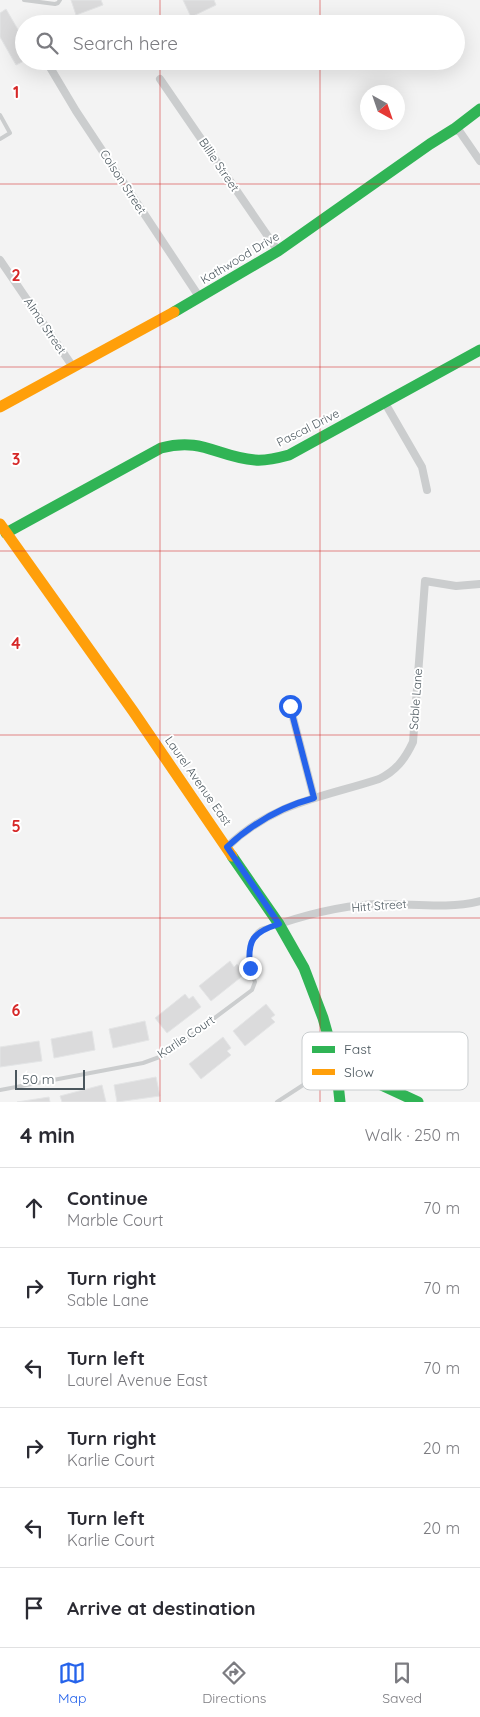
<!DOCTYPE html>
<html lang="en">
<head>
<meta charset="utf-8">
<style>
  :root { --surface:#fff; --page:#f2f2f3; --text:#2b2b33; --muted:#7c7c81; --line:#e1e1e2; --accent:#2563eb }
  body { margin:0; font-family:Quicksand,sans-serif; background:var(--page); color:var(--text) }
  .compass { position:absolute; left:360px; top:85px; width:45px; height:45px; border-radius:50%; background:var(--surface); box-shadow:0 5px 20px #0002; rotate:140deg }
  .scale { position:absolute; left:15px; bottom:12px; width:70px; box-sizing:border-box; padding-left:5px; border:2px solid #4b575e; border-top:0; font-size:14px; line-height:18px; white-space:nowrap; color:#4b575e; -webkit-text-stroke:4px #fff; paint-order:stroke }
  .stop { position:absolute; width:15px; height:15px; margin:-11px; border:4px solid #2563eb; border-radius:50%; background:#fff }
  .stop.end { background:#2563eb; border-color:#fff; box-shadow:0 1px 5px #0008 }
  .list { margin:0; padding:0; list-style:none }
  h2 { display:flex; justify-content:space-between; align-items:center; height:65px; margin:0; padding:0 20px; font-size:21px }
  h2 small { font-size:16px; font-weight:400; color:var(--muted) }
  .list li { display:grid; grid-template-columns:32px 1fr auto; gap:15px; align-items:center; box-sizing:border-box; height:80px; padding:0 20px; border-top:1px solid var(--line) }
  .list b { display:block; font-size:19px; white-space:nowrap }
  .list p { margin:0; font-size:16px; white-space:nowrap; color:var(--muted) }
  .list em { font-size:16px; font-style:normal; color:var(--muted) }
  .icon { flex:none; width:28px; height:28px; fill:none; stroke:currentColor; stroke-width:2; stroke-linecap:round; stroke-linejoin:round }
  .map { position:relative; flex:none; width:480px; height:1102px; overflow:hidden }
  .search { position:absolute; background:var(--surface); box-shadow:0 5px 20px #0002; left:15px; right:15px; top:15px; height:55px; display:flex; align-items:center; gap:12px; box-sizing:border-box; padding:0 18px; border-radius:28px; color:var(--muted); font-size:19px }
  .sheet { height:545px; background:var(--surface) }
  nav { display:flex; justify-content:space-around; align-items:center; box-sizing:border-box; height:70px; border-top:1px solid var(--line); background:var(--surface); font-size:14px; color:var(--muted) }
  nav a { display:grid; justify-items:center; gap:2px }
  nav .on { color:var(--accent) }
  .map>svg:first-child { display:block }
  .building { fill:#dbdbdc; stroke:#e4e5e6 }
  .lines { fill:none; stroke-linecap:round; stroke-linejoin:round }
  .lane { stroke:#cbcdce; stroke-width:4 }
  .street { stroke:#cbcdce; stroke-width:8 }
  .fast { stroke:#30b455; stroke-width:11 }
  .slow { stroke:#ff9f0a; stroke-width:11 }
  .route { stroke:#2563eb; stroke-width:6 }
  .grid { fill:none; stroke:#d62828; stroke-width:1; stroke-opacity:0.55 }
  .labels { text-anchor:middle; stroke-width:4; stroke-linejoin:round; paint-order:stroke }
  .street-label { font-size:12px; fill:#4b575e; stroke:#fff }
  .key { fill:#fff; stroke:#c9cdcf; stroke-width:1 }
  .key-label { font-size:14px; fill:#4b575e }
  .grid-label { font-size:16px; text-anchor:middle; font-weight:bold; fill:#d62828; stroke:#fff; stroke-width:4; stroke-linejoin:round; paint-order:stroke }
</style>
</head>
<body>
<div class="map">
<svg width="480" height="1102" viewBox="0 0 480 1102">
  <rect width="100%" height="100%" fill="#f3f3f3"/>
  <!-- building -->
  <path class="building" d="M 71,0 L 101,0 L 103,5 L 76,15 Z
    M 183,0 L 214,0 L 216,5 L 191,17 Z
    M 6,9 L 24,40 L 24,61 L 16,65 L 0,37 L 0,13 Z
    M 230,961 L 234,967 L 237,964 L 245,974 L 211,1001 L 199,986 Z
    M 185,994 L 189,999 L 193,996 L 201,1007 L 167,1033 L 155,1018 Z
    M 266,1004 L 275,1015 L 271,1018 L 275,1022 L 245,1046 L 233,1031 Z
    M 145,1021 L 149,1040 L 113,1048 L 109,1029 Z
    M 92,1031 L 95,1050 L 54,1058 L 51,1039 Z
    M 223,1037 L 231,1048 L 227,1051 L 231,1055 L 201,1079 L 189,1064 Z
    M 39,1041 L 42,1061 L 0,1067 L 0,1047 Z
    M 156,1077 L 160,1096 L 117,1102 L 114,1085 Z
    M 102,1085 L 106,1102 L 62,1102 L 60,1096 Z
    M 49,1097 L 50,1102 L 17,1102 Z"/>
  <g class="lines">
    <!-- lane -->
    <path class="lane" d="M 24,0 L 55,4 L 58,3 L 60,0
      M 0,115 L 10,133 L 0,139
      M 0,1090 L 143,1063 L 165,1055 L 252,990 L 255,982 C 249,966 243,941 261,929 C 265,927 273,926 277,925
      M 277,1102 L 334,1065"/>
    <!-- street -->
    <path class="street" d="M 48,64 L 76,111 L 200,298
      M 160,79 L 278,251
      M 454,129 L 460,132 L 480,161
      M 0,260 L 73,367
      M 385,403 L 422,467 L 427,490
      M 290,706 L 314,798
      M 227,847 C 274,802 321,798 379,779 C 396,771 405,759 413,742 L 425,581 L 456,586 L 480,584
      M 279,924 C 312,913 350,904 384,904 C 416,904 449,909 480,901"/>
    <!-- fast -->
    <path class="fast" d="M 174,312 L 278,251 L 430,144 L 454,129 L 480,109
      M 6,533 L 161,448 C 203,437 217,457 255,460 C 266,461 278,458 289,455 L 480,350
      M 232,856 L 279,924 L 304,968 L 323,1018 L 336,1064 L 340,1102
      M 336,1064 L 418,1102"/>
    <!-- slow -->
    <path class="slow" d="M 0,407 L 174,312
      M 0,524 L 133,711 L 232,856"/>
  </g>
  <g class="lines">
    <!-- route -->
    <path class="route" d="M 250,968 C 247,940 253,932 279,924 L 227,847 C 252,824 280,807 314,798 L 290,706"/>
  </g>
  <!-- grid -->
  <path class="grid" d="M 160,0 L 160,24M 320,0 L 320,24M 160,61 L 160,1102M 320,61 L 320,1102M 0,184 L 480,184M 0,367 L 480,367M 0,551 L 480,551M 0,735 L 480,735M 0,918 L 480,918"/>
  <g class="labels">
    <!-- street labels -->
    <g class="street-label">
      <text transform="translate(219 165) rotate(56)" y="4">Billie Street</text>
      <text transform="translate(123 182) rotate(57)" y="4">Colson Street</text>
      <text transform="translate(240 258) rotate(-31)" y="4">Kathwood Drive</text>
      <text transform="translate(45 326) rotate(56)" y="4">Alma Street</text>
      <text transform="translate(308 428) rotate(-27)" y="4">Pascal Drive</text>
      <text transform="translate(416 699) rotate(-86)" y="4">Sable Lane</text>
      <text transform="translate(198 781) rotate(55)" y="4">Laurel Avenue East</text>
      <text transform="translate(379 906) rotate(-4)" y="4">Hitt Street</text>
      <text transform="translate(186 1037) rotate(-34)" y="4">Karlie Court</text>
    </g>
  </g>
  <!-- legend -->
  <rect x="302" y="1032" width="166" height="58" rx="8" class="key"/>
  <rect x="312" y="1046" width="23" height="7" fill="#30b455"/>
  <rect x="312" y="1069" width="23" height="6" fill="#ff9f0a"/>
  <g class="key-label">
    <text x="344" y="1054">Fast</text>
    <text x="344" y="1077">Slow</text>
  </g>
  <g class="grid-label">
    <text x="16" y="98">1</text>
    <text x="16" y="281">2</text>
    <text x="16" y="465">3</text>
    <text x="16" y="649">4</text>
    <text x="16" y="832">5</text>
    <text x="16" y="1016">6</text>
  </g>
</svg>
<svg class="compass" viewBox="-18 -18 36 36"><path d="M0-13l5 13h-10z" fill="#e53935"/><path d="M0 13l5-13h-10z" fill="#7c7c81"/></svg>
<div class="scale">50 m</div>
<div class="stop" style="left:290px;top:706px"></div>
<div class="stop end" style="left:250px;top:968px"></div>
<div class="search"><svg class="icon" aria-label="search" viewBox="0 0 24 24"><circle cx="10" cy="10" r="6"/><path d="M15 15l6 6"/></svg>Search here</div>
</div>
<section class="sheet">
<h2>4 min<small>Walk · 250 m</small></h2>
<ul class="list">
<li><svg class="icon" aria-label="ahead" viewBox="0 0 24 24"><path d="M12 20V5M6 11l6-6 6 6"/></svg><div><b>Continue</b><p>Marble Court</p></div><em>70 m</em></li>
<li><svg class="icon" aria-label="right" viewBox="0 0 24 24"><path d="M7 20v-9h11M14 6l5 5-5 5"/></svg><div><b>Turn right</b><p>Sable Lane</p></div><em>70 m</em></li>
<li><svg class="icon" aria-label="left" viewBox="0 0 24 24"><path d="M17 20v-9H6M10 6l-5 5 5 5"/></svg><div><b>Turn left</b><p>Laurel Avenue East</p></div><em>70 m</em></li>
<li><svg class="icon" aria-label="right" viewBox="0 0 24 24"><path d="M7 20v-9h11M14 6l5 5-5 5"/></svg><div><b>Turn right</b><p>Karlie Court</p></div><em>20 m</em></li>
<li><svg class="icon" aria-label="left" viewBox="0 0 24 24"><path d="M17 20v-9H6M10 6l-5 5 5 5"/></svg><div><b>Turn left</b><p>Karlie Court</p></div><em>20 m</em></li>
<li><svg class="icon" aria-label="arrive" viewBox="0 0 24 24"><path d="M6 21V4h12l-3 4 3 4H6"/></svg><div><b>Arrive at destination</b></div></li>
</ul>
</section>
<nav>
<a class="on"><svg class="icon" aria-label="map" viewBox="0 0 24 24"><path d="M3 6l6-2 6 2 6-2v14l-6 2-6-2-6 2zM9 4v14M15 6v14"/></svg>Map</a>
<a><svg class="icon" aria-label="directions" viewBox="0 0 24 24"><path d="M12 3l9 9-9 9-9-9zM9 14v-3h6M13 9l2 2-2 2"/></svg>Directions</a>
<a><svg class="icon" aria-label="saved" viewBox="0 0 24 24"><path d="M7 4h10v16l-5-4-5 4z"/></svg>Saved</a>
</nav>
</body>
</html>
